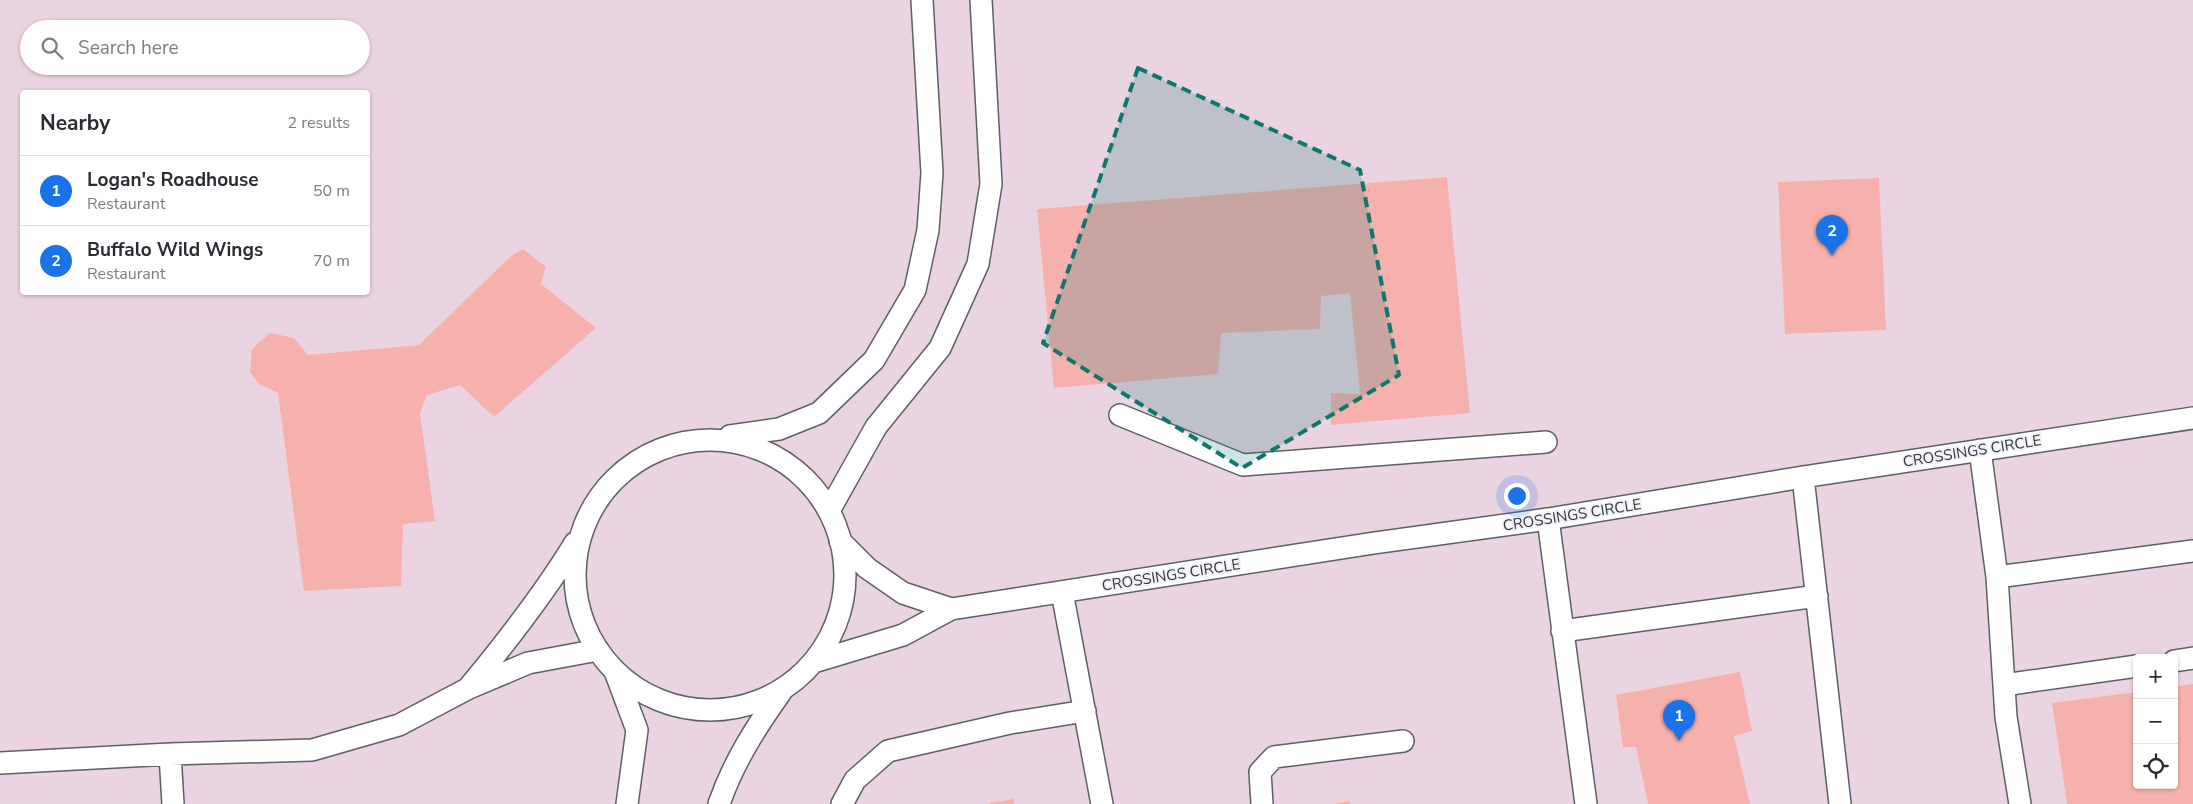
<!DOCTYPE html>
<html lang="en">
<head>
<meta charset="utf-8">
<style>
  :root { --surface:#fff; --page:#f7f7f7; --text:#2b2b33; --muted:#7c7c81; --line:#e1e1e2; --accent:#1a73e8 }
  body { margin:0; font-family:"Nunito Sans",sans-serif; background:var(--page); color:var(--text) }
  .controls { position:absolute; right:15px; bottom:15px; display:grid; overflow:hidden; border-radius:5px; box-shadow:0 1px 4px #0004 }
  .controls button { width:45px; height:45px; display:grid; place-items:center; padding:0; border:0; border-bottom:1px solid var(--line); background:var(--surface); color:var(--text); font:25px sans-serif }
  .you { position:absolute; left:1516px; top:495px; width:18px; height:18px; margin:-12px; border:4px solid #fff; border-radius:50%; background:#1a73e8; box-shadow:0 0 0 8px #1a73e833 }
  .badge { display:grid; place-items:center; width:32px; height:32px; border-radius:50%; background:var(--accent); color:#fff; font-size:16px; font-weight:700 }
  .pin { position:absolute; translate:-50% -41px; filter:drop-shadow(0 1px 2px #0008) }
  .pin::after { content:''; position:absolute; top:26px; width:18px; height:15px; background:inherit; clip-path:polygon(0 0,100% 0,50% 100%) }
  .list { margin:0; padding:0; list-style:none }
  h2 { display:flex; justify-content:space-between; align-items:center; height:65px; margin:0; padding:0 20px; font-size:21px }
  h2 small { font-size:16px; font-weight:400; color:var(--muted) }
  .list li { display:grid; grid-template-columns:32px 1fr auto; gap:15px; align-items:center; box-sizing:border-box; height:70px; padding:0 20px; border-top:1px solid var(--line) }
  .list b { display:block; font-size:19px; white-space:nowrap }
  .list p { margin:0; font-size:16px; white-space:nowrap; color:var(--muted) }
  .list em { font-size:16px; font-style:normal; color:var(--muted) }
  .icon { flex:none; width:28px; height:28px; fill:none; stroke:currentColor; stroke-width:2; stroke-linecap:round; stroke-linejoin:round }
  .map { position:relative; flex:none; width:2193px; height:804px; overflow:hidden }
  .search { position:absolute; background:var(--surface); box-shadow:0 1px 4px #0004; left:20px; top:20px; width:350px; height:55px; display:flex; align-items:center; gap:12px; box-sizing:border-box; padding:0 18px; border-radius:28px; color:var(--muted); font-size:19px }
  .panel { position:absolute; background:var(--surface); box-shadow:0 1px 4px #0004; left:20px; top:90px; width:350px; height:205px; border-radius:5px }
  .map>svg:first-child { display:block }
  .commercial { fill:#ebd4e1; fill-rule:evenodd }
  .building { fill:#f7b1ad }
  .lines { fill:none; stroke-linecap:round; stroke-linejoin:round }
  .lane-casing { stroke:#5d5f65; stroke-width:24 }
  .lane { stroke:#fff; stroke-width:21 }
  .marked { fill:#0f766e; fill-opacity:0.2; stroke:#0f766e; stroke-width:4; stroke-dasharray:10 6; stroke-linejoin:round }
  .labels { text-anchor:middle; stroke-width:4; stroke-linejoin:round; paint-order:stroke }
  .street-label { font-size:15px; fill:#343538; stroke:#f1f2fa }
</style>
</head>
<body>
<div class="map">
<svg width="2193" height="804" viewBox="0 0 2193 804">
  <rect width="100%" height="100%" fill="#e4e5ed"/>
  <!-- commercial -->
  <path class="commercial" d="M 0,0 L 2193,0 L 2193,804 L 0,804 ZM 29,29 L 361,29 L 361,66 L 29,66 ZM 22,92 L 368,92 L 368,292 L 22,292 ZM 2137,658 L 2174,658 L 2174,785 L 2137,785 Z"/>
  <!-- building -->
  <path class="building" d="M 1447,177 L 1470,413 L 1331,425 L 1331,393 L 1360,394 L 1350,293 L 1321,296 L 1320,329 L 1221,333 L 1218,374 L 1054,388 L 1037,209 Z
    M 1879,178 L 1886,330 L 1785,334 L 1778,182 Z
    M 523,249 L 546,267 L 541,284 L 596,328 L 494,417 L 460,385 L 427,395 L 420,413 L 435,521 L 403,524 L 401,586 L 304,591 L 278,393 L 259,384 L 250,372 L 252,349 L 270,333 L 294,338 L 308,355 L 419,345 L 511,256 Z
    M 1740,672 L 1752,731 L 1734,736 L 1750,804 L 1648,804 L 1636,747 L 1623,747 L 1616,695 Z
    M 2193,684 L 2193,804 L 2067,804 L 2052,703 L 2137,692 L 2137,785 L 2174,785 L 2174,687 Z
    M 1014,799 L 1014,804 L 990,804 L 990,803 Z
    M 1350,801 L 1350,804 L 1336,804 L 1336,803 Z"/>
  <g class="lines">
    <defs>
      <path id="lane" d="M 1120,415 L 1243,465 L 1546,442
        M 730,436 L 779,429 L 819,413 L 874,360 L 915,290 L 928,230 L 932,173 L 922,0
        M575 575a135 135 0 1 1 270 0a135 135 0 1 1-270 0Z
        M 1980,450 L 1997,577 L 2006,717 L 2020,804
        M 1803,477 L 1840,804
        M 830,509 L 876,427 L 940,348 L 978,264 L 991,184 L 981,0
        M 1548,519 L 1586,804
        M 840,541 L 867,568 L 903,593 L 951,609
        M 1997,577 L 2193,551
        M 1062,592 L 1102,804
        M 1562,631 L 1817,596
        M 817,661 L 903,635 L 951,609 L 1374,543 L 1548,519 L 1803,477 L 2193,418
        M 2174,661 L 2193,658
        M 616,674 L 637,730 L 627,804
        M 2004,685 L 2137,666
        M 470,686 C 508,640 544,594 575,543
        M 170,754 L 173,804
        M 0,763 L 170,754 L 312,750 L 399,725 L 469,688 L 528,663 L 598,650
        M 719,804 C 733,763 756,727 781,692
        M 842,804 L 855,780 L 888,751 L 1010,723 L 1085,711
        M 1262,804 L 1260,772 L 1274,757 L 1403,741"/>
    </defs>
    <!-- lane casing -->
    <use href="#lane" class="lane-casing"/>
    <!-- lane -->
    <use href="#lane" class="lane"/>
  </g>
  <!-- marked area -->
  <path class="marked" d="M 1138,68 L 1360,170 L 1399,375 L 1242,468 L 1043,343 Z"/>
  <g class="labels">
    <!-- street labels -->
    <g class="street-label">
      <text transform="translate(1972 451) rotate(-9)" y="5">CROSSINGS CIRCLE</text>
      <text transform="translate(1572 515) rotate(-9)" y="5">CROSSINGS CIRCLE</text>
      <text transform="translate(1171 575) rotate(-9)" y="5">CROSSINGS CIRCLE</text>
    </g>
  </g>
</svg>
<div class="controls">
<button>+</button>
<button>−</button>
<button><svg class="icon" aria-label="locate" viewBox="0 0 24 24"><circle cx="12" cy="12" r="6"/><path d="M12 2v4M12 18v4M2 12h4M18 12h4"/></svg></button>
</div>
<div class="you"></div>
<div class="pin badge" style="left:1679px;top:741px">1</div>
<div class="pin badge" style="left:1832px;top:256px">2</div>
<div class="search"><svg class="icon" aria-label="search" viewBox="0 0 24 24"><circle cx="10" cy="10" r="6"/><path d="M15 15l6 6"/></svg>Search here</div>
<section class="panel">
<h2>Nearby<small>2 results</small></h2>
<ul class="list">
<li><span class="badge">1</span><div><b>Logan's Roadhouse</b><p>Restaurant</p></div><em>50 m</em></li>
<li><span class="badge">2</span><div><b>Buffalo Wild Wings</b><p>Restaurant</p></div><em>70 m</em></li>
</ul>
</section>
</div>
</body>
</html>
